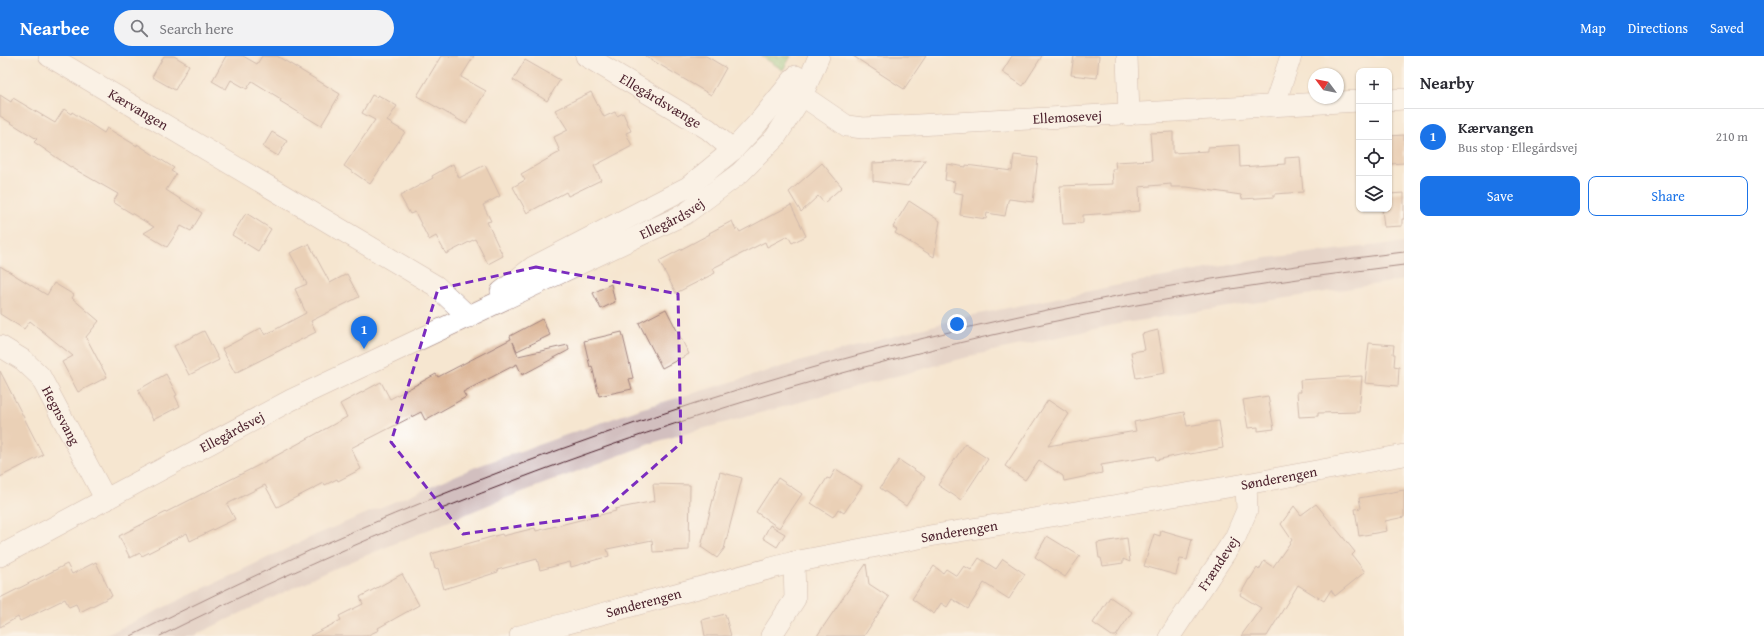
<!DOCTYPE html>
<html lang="en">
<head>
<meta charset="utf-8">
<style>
  :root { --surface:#fff; --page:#f2f2f3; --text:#2b2b33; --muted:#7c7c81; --line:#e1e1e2; --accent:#1a73e8 }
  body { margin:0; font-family:"Gentium Book Plus",serif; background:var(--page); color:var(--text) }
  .controls { position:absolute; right:12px; top:12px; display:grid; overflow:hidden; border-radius:8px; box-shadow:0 1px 3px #0004 }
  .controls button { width:36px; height:36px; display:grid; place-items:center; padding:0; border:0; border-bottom:1px solid var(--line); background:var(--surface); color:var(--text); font:20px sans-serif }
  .compass { position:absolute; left:1308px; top:12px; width:36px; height:36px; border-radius:50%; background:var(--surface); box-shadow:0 1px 3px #0004; rotate:302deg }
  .you { position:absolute; left:957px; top:268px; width:14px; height:14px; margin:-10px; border:3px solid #fff; border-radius:50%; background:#1a73e8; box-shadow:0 0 0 6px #1a73e833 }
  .badge { display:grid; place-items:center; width:26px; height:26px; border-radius:50%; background:var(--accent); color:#fff; font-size:13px; font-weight:700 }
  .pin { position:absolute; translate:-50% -33px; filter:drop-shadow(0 1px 2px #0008) }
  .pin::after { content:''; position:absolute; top:21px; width:14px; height:12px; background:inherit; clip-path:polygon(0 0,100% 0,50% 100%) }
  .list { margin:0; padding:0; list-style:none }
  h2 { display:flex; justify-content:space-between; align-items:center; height:52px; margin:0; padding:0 16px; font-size:17px }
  h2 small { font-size:13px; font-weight:400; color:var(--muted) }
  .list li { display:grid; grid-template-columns:26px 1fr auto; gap:12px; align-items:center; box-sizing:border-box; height:56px; padding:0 16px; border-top:1px solid var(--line) }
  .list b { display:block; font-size:15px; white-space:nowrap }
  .list p { margin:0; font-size:13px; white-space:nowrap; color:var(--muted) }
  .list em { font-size:13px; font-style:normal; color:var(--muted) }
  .actions { display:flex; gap:8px; padding:12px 16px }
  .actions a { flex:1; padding:9px 0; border:1px solid var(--accent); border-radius:8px; text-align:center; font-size:14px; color:var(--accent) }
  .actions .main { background:var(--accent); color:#fff }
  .icon { flex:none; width:22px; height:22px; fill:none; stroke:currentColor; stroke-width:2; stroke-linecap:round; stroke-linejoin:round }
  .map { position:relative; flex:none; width:1404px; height:580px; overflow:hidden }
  header { display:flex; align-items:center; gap:24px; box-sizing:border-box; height:56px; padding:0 20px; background:var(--accent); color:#fff }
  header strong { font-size:19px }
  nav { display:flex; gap:22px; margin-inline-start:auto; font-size:14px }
  .search { width:280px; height:36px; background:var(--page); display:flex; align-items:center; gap:10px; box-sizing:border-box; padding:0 14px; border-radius:22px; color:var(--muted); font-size:15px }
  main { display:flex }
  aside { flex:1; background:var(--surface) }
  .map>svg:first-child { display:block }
  .railway { fill:#d2bfbf }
  .park { fill:url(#park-dots); stroke:#697455 }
  .building { fill:#dcb697 }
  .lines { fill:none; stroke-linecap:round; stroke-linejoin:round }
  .minor-casing { stroke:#a0827e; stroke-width:22 }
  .minor { stroke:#fff; stroke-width:21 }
  .tram { stroke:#4a1f2b; stroke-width:1 }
  .marked { fill:none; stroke:#7b2cbf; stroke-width:3; stroke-dasharray:8 5; stroke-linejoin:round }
  .labels { text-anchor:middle; stroke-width:3; stroke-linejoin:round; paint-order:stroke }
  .street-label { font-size:14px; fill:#4a1f2b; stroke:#fff }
</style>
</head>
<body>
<header>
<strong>Nearbee</strong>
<div class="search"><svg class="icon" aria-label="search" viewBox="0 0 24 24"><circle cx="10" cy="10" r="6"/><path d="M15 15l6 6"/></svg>Search here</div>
<nav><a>Map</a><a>Directions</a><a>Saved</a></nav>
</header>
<main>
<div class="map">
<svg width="1404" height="580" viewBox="0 0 1404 580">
  <defs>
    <pattern id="park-dots" width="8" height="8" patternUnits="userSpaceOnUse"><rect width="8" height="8" fill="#88c87f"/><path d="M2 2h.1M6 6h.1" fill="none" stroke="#77ab6e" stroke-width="1.8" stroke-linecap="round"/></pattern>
  </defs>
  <rect width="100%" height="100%" fill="#fff"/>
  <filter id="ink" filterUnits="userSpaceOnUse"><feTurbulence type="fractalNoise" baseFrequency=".025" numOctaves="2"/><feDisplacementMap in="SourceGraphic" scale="8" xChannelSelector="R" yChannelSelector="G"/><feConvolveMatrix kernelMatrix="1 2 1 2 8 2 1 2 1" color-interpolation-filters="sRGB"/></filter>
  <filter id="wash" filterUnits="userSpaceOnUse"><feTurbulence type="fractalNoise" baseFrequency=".012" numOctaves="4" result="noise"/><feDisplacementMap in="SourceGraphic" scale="16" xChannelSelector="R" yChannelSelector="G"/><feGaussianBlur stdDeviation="0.9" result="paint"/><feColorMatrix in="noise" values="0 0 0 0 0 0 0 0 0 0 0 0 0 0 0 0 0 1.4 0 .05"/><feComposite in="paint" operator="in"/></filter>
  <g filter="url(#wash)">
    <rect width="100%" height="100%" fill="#f6e6d0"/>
    <!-- railway -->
    <path class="railway" d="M 1404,186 L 1404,224 L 1118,268 L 979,298 L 818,341 L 655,386 L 493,447 L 326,516 L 193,580 L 104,580 L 311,481 L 478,410 L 643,352 L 809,303 L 969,260 L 1109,231 L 1267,202 Z"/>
    <!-- park -->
    <path class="park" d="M 761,0 L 791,0 L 783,14 Z"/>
    <g id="blocks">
      <!-- building -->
      <path class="building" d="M 164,0 L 174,0 L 189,9 L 175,34 L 152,21 Z
        M 226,0 L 243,0 L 257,8 L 262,0 L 277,0 L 340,38 L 321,70 L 280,45 L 281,43 L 252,25 L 247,33 L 231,24 L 226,33 L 212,25 Z
        M 441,0 L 474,0 L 461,21 L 486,35 L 466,68 L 417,40 Z
        M 645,0 L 706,0 L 726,12 L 711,39 Z
        M 853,0 L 926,0 L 904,33 Z
        M 1012,0 L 1042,0 L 1023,30 L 1002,16 Z
        M 1074,0 L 1099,0 L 1097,22 L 1071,19 Z
        M 525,4 L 560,24 L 547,45 L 513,24 Z
        M 591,36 L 604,61 L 615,56 L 617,60 L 623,57 L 631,75 L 626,77 L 632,90 L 594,110 L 601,124 L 568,140 L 566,136 L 527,157 L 513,131 L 525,124 L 521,118 L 560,96 L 554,81 L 568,74 L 555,54 Z
        M 0,39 L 11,46 L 13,42 L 55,67 L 64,53 L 71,58 L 72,56 L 104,77 L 107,72 L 137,90 L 137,88 L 174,112 L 171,115 L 176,118 L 166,134 L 202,157 L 191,175 L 181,170 L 167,191 L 144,177 L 154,171 L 113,146 L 118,138 L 69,110 L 34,86 L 37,83 L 0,60 Z
        M 372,39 L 376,41 L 378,39 L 397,50 L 387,65 L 405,76 L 370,128 L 344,110 L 375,64 L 362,57 Z
        M 272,76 L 287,85 L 278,100 L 263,91 Z
        M 1173,76 L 1173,97 L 1208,95 L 1208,91 L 1239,89 L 1240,111 L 1285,108 L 1285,102 L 1300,101 L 1303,136 L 1274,138 L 1274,141 L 1242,143 L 1241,139 L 1187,131 L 1171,131 L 1171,128 L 1139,131 L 1140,155 L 1083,159 L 1083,167 L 1063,168 L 1060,130 L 1113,128 L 1112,113 L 1116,113 L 1115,106 L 1152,104 L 1150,77 Z
        M 1404,79 L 1404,107 L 1389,108 L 1389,80 Z
        M 1014,99 L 1038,102 L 1033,146 L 1009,143 L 1008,145 L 1005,160 L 987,157 L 986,163 L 960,159 L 963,138 L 953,136 L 955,126 L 945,124 L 947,108 L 966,111 L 966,109 L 1012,115 Z
        M 926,104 L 908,130 L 873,125 L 873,107 Z
        M 822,107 L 842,131 L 824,147 L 818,140 L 801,156 L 789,136 Z
        M 453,108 L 459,122 L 485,109 L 500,140 L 483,149 L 491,165 L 487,166 L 503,200 L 488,208 L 475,183 L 446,198 L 436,180 L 429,184 L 415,156 L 410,158 L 400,140 L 433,122 L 432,120 Z
        M 1404,137 L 1404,163 L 1402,163 L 1402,170 L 1384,171 L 1382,153 L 1389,153 L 1389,138 Z
        M 909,145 L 940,165 L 934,201 L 895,177 L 897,174 L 893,171 Z
        M 791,149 L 806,180 L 792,187 L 788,180 L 767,191 L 765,186 L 713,212 L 715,217 L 676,237 L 659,205 L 710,178 L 709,177 L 732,165 L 736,174 L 738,173 L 740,176 Z
        M 246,157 L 271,173 L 258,195 L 232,179 Z
        M 309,188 L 330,227 L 347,218 L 359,241 L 311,265 L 316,276 L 235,317 L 222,293 L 261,272 L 265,279 L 306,257 L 295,233 L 307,228 L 290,197 Z
        M 0,210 L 47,239 L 54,227 L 74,239 L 72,242 L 99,265 L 86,281 L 107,321 L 78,336 L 62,306 L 73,300 L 30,265 L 24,273 L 0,258 Z
        M 611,228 L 615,246 L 601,253 L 593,237 Z
        M 666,253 L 689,298 L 662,312 L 639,267 Z
        M 542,263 L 550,279 L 517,295 L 513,286 L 518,300 L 568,289 L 569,294 L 522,319 L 517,308 L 463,336 L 466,341 L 425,364 L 421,356 L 351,392 L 361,413 L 338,425 L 337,423 L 325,429 L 324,427 L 277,451 L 265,429 L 227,448 L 235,463 L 190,485 L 187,477 L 142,500 L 140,497 L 130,502 L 119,480 L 263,407 L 347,361 L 340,348 L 381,326 L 390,343 L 436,318 L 438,321 L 511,283 L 510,280 Z
        M 1158,274 L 1165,317 L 1136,322 L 1131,296 L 1145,294 L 1142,278 Z
        M 204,275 L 219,304 L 189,319 L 174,290 Z
        M 622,276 L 633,322 L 629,323 L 632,333 L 599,340 L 592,310 L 590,311 L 584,285 Z
        M 1369,287 L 1394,289 L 1393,298 L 1395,298 L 1394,310 L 1399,311 L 1398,330 L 1365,327 Z
        M 0,315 L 43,399 L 0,421 Z
        M 166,318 L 177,339 L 175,340 L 180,350 L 153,364 L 138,334 Z
        M 1362,320 L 1359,356 L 1318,357 L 1318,360 L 1299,361 L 1297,336 L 1301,336 L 1300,324 Z
        M 1268,340 L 1274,373 L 1258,375 L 1258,371 L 1248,372 L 1243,344 Z
        M 1048,344 L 1069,358 L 1048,390 L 1136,375 L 1134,366 L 1184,356 L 1187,370 L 1219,365 L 1223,392 L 1190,398 L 1189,397 L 1156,404 L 1155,400 L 1101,409 L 1102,417 L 1064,425 L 1063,420 L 1039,404 L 1025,424 L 1005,410 Z
        M 965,388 L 988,403 L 961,444 L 938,429 Z
        M 899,404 L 925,421 L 906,450 L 880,432 Z
        M 836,413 L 862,430 L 844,457 L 838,453 L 833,461 L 811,447 L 827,422 L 830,423 Z
        M 720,416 L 742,422 L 724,493 L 717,502 L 701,491 Z
        M 778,422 L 802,438 L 779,472 L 756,456 Z
        M 653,428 L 690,429 L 689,494 L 653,496 L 652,484 L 607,493 L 609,500 L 571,511 L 570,506 L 540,514 L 537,503 L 497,514 L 498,516 L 444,533 L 438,512 L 435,513 L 431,498 L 502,478 L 503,480 L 535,472 L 536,475 L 616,455 L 615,453 L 655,445 Z
        M 1404,434 L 1404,461 L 1385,465 L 1387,475 L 1359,480 L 1355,453 L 1361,452 L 1359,442 Z
        M 1316,448 L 1355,496 L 1352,499 L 1365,516 L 1335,540 L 1331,534 L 1324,545 L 1298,529 L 1267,580 L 1241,580 L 1261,552 L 1240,539 L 1249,523 L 1250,523 L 1257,512 L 1259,514 L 1264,505 L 1273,511 L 1292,484 L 1281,468 L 1294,450 L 1301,459 Z
        M 770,469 L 785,478 L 777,491 L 763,482 Z
        M 1161,474 L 1192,483 L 1187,504 L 1180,503 L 1176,519 L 1144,510 L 1154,478 L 1160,480 Z
        M 1047,480 L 1080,500 L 1065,521 L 1035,501 Z
        M 1127,482 L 1130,506 L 1123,503 L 1123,507 L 1103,510 L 1101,502 L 1099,502 L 1097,487 Z
        M 979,502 L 996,513 L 1003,503 L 1025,518 L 1009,543 L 984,527 L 968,553 L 952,543 L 947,551 L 941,547 L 934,558 L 912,543 L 934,510 L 943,517 L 946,513 L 957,520 L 964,510 L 971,514 Z
        M 96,506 L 112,540 L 80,556 L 76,548 L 69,551 L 65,543 L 20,565 L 18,561 L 0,571 L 0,542 L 67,508 L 72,518 Z
        M 866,508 L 869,528 L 889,541 L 864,580 L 817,580 Z
        M 402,518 L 419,549 L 378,572 L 379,574 L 366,580 L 310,580 L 341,564 L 339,560 L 363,548 L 360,541 Z
        M 1110,541 L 1132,556 L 1116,580 L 1112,580 L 1093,567 Z
        M 725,558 L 731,580 L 705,580 L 702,564 Z"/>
    </g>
  </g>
  <g filter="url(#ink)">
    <use href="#blocks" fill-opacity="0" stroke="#a0827e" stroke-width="1"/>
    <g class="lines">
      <defs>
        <g id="minor">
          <path id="s1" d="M 49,0 L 436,230 L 469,261"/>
          <path id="s2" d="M 586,0 L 708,73 L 733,94"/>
          <path d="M 1127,0 L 1129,59"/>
          <path id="s3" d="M 788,30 L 847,70 L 863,72 L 1359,45"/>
          <path d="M 1389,44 L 1404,43"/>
          <path d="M 1274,50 L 1291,0"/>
          <path d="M 501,236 L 533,211 L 688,131 L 733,94 L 758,67 L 796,20"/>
          <path id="s4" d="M 0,290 L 23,304 L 40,320 L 106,444"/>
          <path id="s5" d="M 0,500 L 291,344 L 685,158 L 740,117 L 775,82 L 802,40 L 819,0"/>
          <path id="s6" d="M 520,580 L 794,506 L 935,479 L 1246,428 L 1404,399"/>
          <path d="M 771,580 L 795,543 L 794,506"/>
          <path id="s7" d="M 1170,580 L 1235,482 L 1247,454 L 1246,428"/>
        </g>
      </defs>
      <!-- minor casing -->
      <use href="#minor" class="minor-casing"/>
      <!-- minor -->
      <use href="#minor" class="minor"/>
      <!-- tram -->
      <path class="tram" d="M 131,580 C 191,550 251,521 313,493 C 421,445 532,402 644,364 C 890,280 1147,226 1404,196
        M 160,580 C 440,440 736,334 1042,268 C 1161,242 1283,224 1404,209"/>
    </g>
  </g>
  <!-- marked area -->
  <path d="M0 0H1404V580H0ZM 536,211 L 678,238 L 681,387 L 599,459 L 463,478 L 391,386 L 438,233 Z" fill="#f6e6d0" fill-opacity=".55" fill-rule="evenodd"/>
  <path class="marked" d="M 536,211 L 678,238 L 681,387 L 599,459 L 463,478 L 391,386 L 438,233 Z"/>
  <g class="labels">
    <!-- street labels -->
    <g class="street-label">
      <text dy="5" stroke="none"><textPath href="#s2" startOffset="87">Ellegårdsvænge</textPath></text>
      <text dy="5" stroke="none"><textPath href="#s1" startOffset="104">Kærvangen</textPath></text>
      <text dy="5" stroke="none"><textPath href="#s3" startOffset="292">Ellemosevej</textPath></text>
      <text dy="5" stroke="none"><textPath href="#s5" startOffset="752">Ellegårdsvej</textPath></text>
      <text dy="5" stroke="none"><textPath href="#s4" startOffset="95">Hegnsvang</textPath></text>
      <text dy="5" stroke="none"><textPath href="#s5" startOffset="263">Ellegårdsvej</textPath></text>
      <text dy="5" stroke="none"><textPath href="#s6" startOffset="776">Sønderengen</textPath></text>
      <text dy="5" stroke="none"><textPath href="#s6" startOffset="452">Sønderengen</textPath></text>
      <text dy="5" stroke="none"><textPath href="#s7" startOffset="87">Frændevej</textPath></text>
      <text dy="5" stroke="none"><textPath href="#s6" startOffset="128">Sønderengen</textPath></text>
    </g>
  </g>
</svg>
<div class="controls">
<button>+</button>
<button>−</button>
<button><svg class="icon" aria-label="locate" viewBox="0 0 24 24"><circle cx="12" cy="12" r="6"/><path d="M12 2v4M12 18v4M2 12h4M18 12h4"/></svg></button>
<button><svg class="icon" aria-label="layers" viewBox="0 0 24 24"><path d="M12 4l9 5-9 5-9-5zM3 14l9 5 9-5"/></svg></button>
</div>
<svg class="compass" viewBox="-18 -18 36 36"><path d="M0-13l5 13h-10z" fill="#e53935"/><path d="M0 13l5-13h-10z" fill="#7c7c81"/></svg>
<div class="you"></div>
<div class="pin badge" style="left:364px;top:293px">1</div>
</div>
<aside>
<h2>Nearby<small></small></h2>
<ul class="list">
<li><span class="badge">1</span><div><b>Kærvangen</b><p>Bus stop · Ellegårdsvej</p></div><em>210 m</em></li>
</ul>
<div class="actions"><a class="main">Save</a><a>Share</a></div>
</aside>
</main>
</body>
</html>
